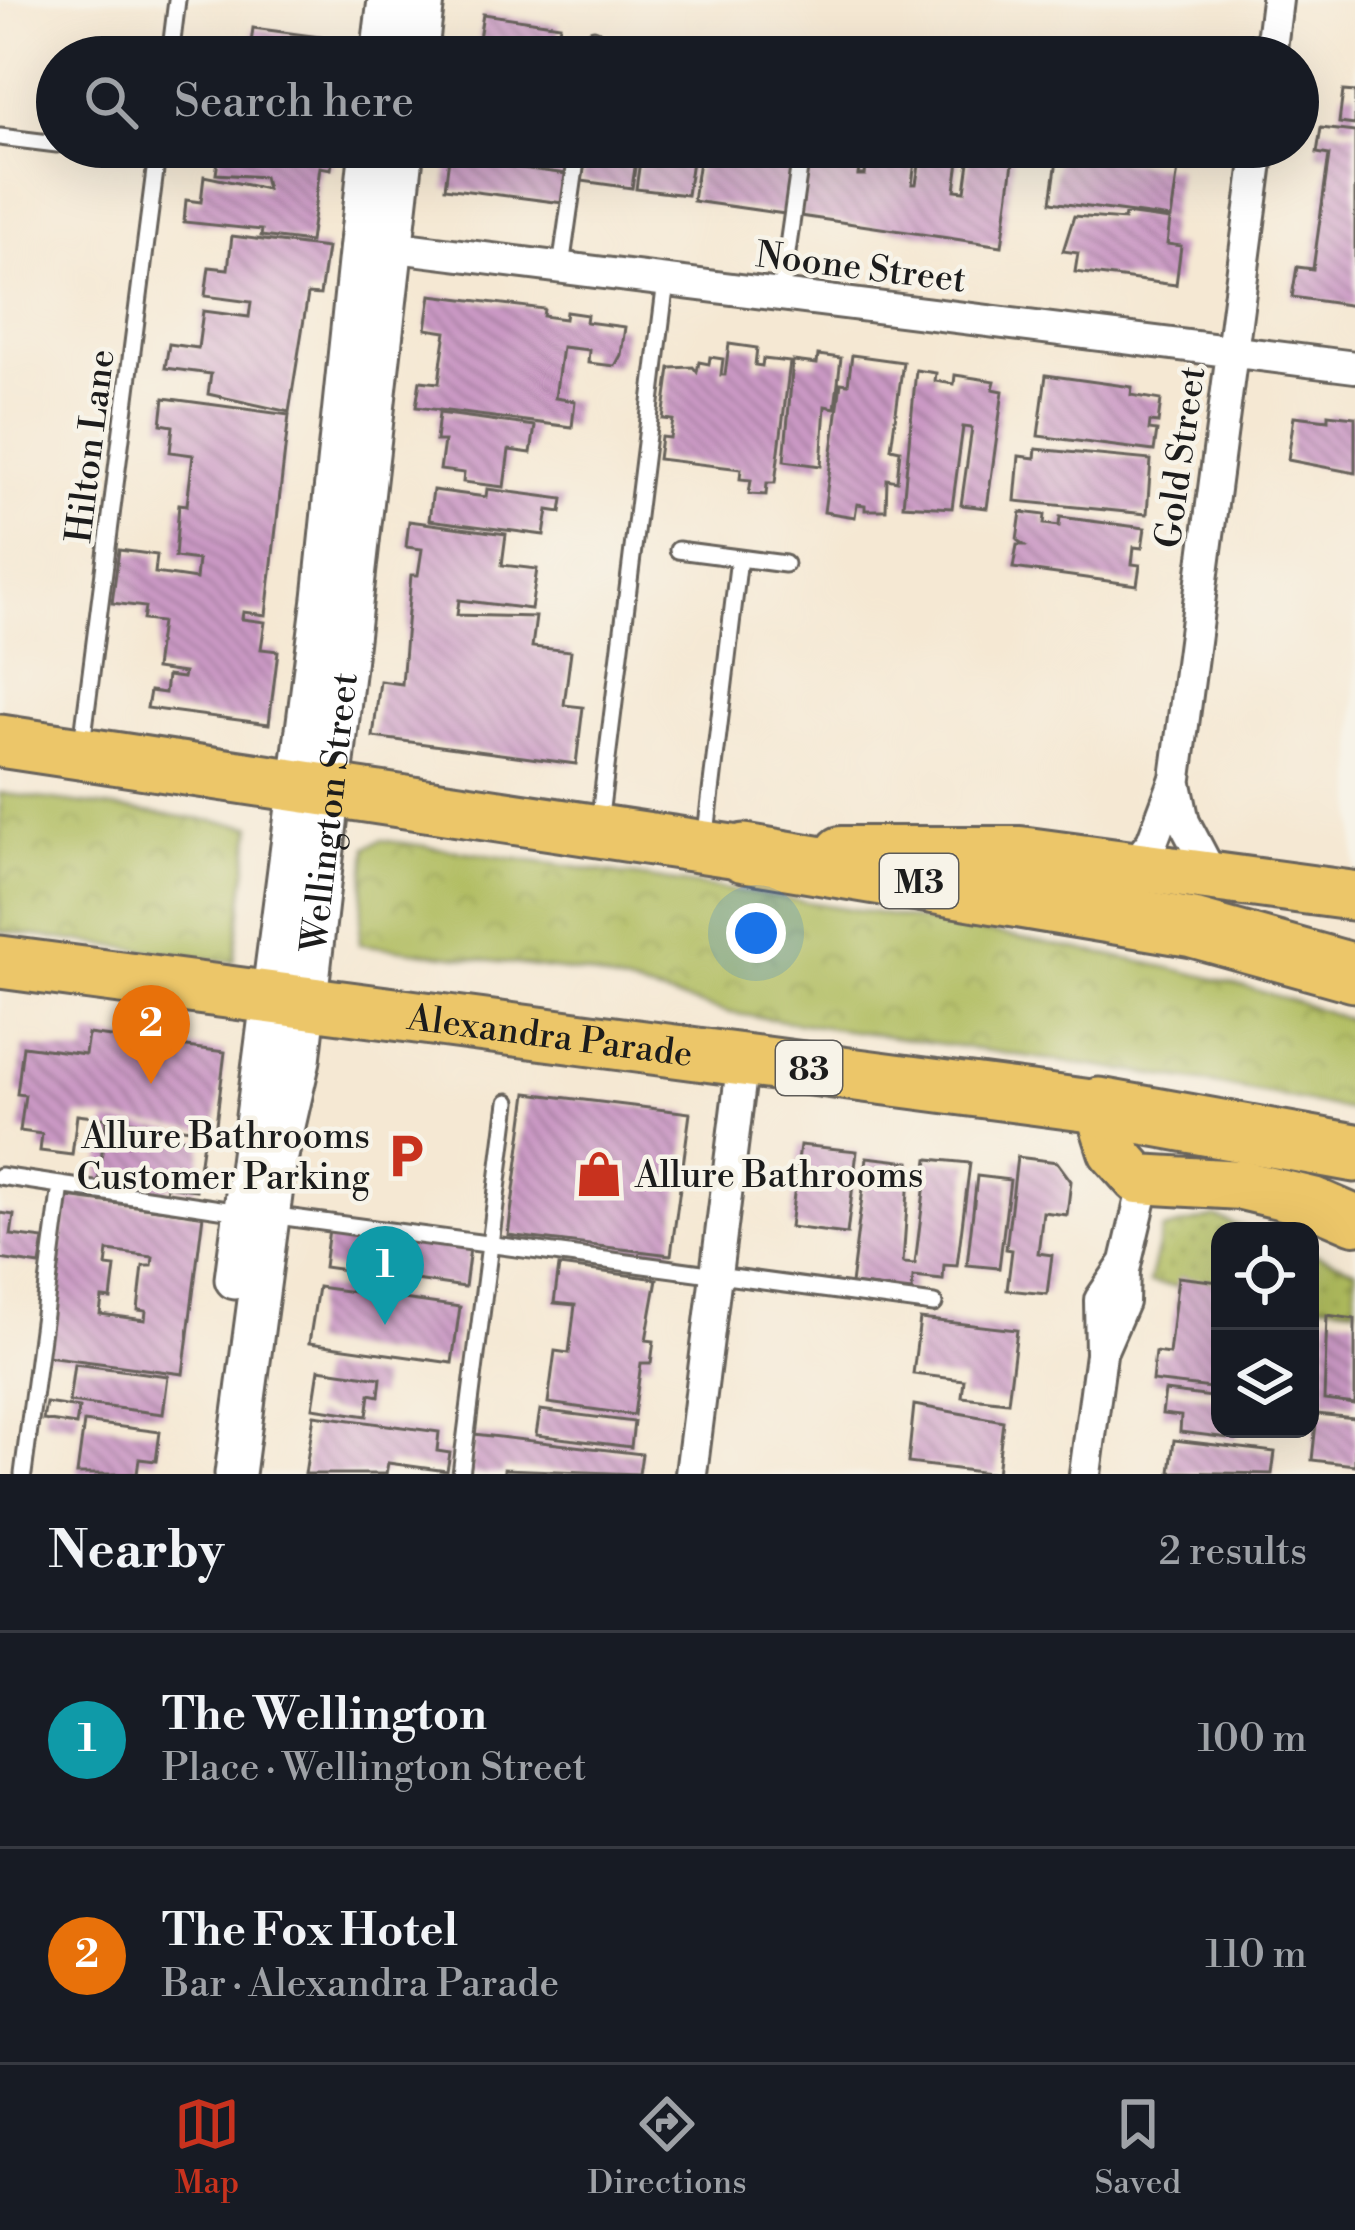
<!DOCTYPE html>
<html lang="en">
<head>
<meta charset="utf-8">
<style>
  :root { --surface:#171b24; --page:#242831; --text:#f1f3f6; --muted:#9ea1a6; --line:#363941; --accent:#c8321e }
  body { margin:0; font-family:"Libre Bodoni",serif; background:var(--page); color:var(--text) }
  .controls { position:absolute; right:36px; bottom:36px; display:grid; overflow:hidden; border-radius:24px; box-shadow:0 12px 48px #0002 }
  .controls button { width:108px; height:108px; display:grid; place-items:center; padding:0; border:0; border-bottom:3px solid var(--line); background:var(--surface); color:var(--text); font:60px sans-serif }
  .you { position:absolute; left:756px; top:933px; width:42px; height:42px; margin:-30px; border:9px solid #fff; border-radius:50%; background:#1a73e8; box-shadow:0 0 0 18px #1a73e833 }
  .badge { display:grid; place-items:center; width:78px; height:78px; border-radius:50%; background:var(--accent); color:#fff; font-size:39px; font-weight:700 }
  .pin { position:absolute; translate:-50% -99px; filter:drop-shadow(0 3px 6px #0008) }
  .pin::after { content:''; position:absolute; top:63px; width:42px; height:36px; background:inherit; clip-path:polygon(0 0,100% 0,50% 100%) }
  .list { margin:0; padding:0; list-style:none }
  h2 { display:flex; justify-content:space-between; align-items:center; height:156px; margin:0; padding:0 48px; font-size:51px }
  h2 small { font-size:39px; font-weight:400; color:var(--muted) }
  .list li { display:grid; grid-template-columns:78px 1fr auto; gap:36px; align-items:center; box-sizing:border-box; height:216px; padding:0 48px; border-top:3px solid var(--line) }
  .list b { display:block; font-size:45px; white-space:nowrap }
  .list p { margin:0; font-size:39px; white-space:nowrap; color:var(--muted) }
  .list em { font-size:39px; font-style:normal; color:var(--muted) }
  .icon { flex:none; width:66px; height:66px; fill:none; stroke:currentColor; stroke-width:2; stroke-linecap:round; stroke-linejoin:round }
  .map { position:relative; flex:none; width:1355px; height:1474px; overflow:hidden }
  .search { position:absolute; background:var(--surface); box-shadow:0 12px 48px #0002; left:36px; right:36px; top:36px; height:132px; display:flex; align-items:center; gap:30px; box-sizing:border-box; padding:0 42px; border-radius:66px; color:var(--muted); font-size:45px }
  .sheet { height:588px; background:var(--surface) }
  nav { display:flex; justify-content:space-around; align-items:center; box-sizing:border-box; height:168px; border-top:3px solid var(--line); background:var(--surface); font-size:33px; color:var(--muted) }
  nav a { display:grid; justify-items:center; gap:6px }
  nav .on { color:var(--accent) }
  .map>svg:first-child { display:block }
  .grass { fill:url(#grass-dots); stroke:#666c3c; stroke-width:3 }
  .park { fill:url(#park-crowns); stroke:#666c3c; stroke-width:3 }
  .building { fill:url(#building-back-hatch); fill-rule:evenodd }
  .lines { fill:none; stroke-linecap:round; stroke-linejoin:round }
  .service-casing { stroke:#68635c; stroke-width:21 }
  .minor-casing { stroke:#68635c; stroke-width:36 }
  .tertiary-casing { stroke:#68635c; stroke-width:45 }
  .primary-casing { stroke:#68635c; stroke-width:54 }
  .trunk-casing { stroke:#68635c; stroke-width:57 }
  .motorway-casing { stroke:#68635c; stroke-width:63 }
  .service { stroke:#fff; stroke-width:15 }
  .minor { stroke:#fff; stroke-width:30 }
  .tertiary { stroke:#fff; stroke-width:39 }
  .primary { stroke:#ecc669; stroke-width:48 }
  .trunk { stroke:#ecc669; stroke-width:51 }
  .motorway { stroke:#ecc669; stroke-width:57 }
  .labels { text-anchor:middle; stroke-width:9; stroke-linejoin:round; paint-order:stroke }
  .shield { fill:#f7f3e8; stroke:#5e5c59; stroke-width:3 }
  .shield-label { font-size:33px; font-weight:bold; fill:#1c1c1c }
  .street-label { font-size:36px; fill:#1c1c1c; stroke:#f7f3e8 }
  .poi-label { font-size:36px; fill:#1c1c1c; stroke:#f7f3e8; text-anchor:end }
</style>
</head>
<body>
<div class="map">
<svg width="1355" height="1474" viewBox="0 0 1355 1474">
  <defs>
    <pattern id="grass-dots" width="8" height="8" patternUnits="userSpaceOnUse" patternTransform="scale(3)"><rect width="8" height="8" fill="#afbb5d"/><path d="M2 2h.1M6 6h.1" fill="none" stroke="#96a050" stroke-width="1.8" stroke-linecap="round"/></pattern>
    <pattern id="park-crowns" width="20" height="18" patternUnits="userSpaceOnUse" patternTransform="scale(3)"><rect width="20" height="18" fill="#afbb5d"/><path d="M2 6a3 3 0 1 1 6 0M12 15a3 3 0 1 1 6 0" fill="none" stroke="#96a050"/></pattern>
    <pattern id="building-back-hatch" width="6" height="6" patternUnits="userSpaceOnUse" patternTransform="scale(3)"><rect width="6" height="6" fill="#ca99c4"/><path d="M-1 5l2 2M0 0l6 6M5-1l2 2" fill="none" stroke="#a37c9e"/></pattern>
  </defs>
  <rect width="100%" height="100%" fill="#f7f3e8"/>
  <filter id="ink" filterUnits="userSpaceOnUse"><feTurbulence type="fractalNoise" baseFrequency=".00833" numOctaves="2"/><feDisplacementMap in="SourceGraphic" scale="24" xChannelSelector="R" yChannelSelector="G"/><feConvolveMatrix kernelMatrix="1 2 1 2 8 2 1 2 1" color-interpolation-filters="sRGB"/></filter>
  <filter id="wash" filterUnits="userSpaceOnUse"><feTurbulence type="fractalNoise" baseFrequency=".004" numOctaves="4" result="noise"/><feDisplacementMap in="SourceGraphic" scale="48" xChannelSelector="R" yChannelSelector="G"/><feGaussianBlur stdDeviation="2.7" result="paint"/><feColorMatrix in="noise" values="0 0 0 0 0 0 0 0 0 0 0 0 0 0 0 0 0 1.4 0 .05"/><feComposite in="paint" operator="in"/></filter>
  <g filter="url(#wash)">
    <rect width="100%" height="100%" fill="#f5e8d3"/>
    <!-- grass -->
    <path class="grass" d="M 1215,1217 L 1253,1231 L 1220,1231 L 1220,1292 L 1149,1283 L 1162,1230 Z
      M 1310,1252 L 1355,1269 L 1355,1307 L 1310,1302 Z"/>
    <!-- park -->
    <path class="park" d="M 0,793 L 252,826 L 234,962 L 0,931 Z
      M 382,840 C 580,868 778,895 975,930 C 1104,953 1232,976 1355,1022 L 1355,1111 L 1216,1084 L 730,1013 L 583,973 L 359,944 L 367,847 Z"/>
    <g id="blocks">
      <!-- building -->
      <path class="building" d="M 483,14 L 560,25 L 557,41 L 585,44 L 583,57 L 478,45 Z
        M 253,28 L 335,39 L 333,57 L 265,57 L 250,51 Z
        M 478,47 L 527,54 L 526,57 L 476,57 Z
        M 1343,91 L 1355,92 L 1355,125 L 1339,123 Z
        M 1321,128 L 1355,132 L 1355,306 L 1292,297 L 1297,267 L 1313,269 L 1329,155 L 1317,153 Z
        M 220,147 L 334,147 L 331,169 L 320,167 L 310,242 L 261,236 L 262,230 L 184,222 L 186,200 L 201,202 L 204,176 L 267,189 L 264,177 L 216,174 Z
        M 459,147 L 566,147 L 565,158 L 542,155 L 541,166 L 507,161 L 506,166 L 567,174 L 563,203 L 445,188 L 449,158 L 457,160 Z
        M 587,147 L 638,147 L 632,188 L 582,181 Z
        M 642,147 L 694,147 L 687,195 L 636,189 Z
        M 701,147 L 731,147 L 730,156 L 736,156 L 737,147 L 795,147 L 785,214 L 693,201 Z
        M 810,147 L 862,147 L 858,175 L 865,175 L 868,150 L 917,147 L 912,184 L 916,184 L 922,147 L 961,147 L 955,190 L 965,191 L 971,147 L 1015,147 L 1002,246 L 800,216 Z
        M 1117,147 L 1182,147 L 1180,158 Z
        M 1058,153 L 1178,169 L 1171,218 L 1051,202 Z
        M 1125,214 L 1170,220 L 1167,244 L 1181,246 L 1176,285 L 1075,272 L 1078,253 L 1063,251 L 1074,216 L 1124,220 Z
        M 232,236 L 327,248 L 320,295 L 308,294 L 289,412 L 208,394 L 211,374 L 165,368 L 169,344 L 198,348 L 203,311 L 249,317 L 251,302 L 205,296 L 209,267 L 228,269 Z
        M 431,295 L 544,309 L 543,316 L 565,319 L 566,312 L 587,315 L 586,322 L 625,327 L 621,355 L 615,366 L 588,363 L 589,350 L 562,347 L 555,398 L 575,401 L 572,427 L 416,407 L 420,381 L 439,383 L 442,358 L 446,332 L 426,329 Z
        M 729,344 L 757,348 L 755,365 L 762,366 L 763,359 L 790,362 L 775,483 L 767,483 L 766,495 L 749,494 L 751,480 L 740,479 L 741,469 L 658,459 L 661,437 L 670,438 L 673,420 L 663,419 L 670,368 L 693,367 L 697,372 L 699,362 L 709,364 L 710,357 L 723,359 L 721,375 L 725,375 Z
        M 818,355 L 841,358 L 835,408 L 825,406 L 821,466 L 784,461 L 793,361 L 817,364 Z
        M 852,355 L 903,362 L 891,448 L 900,450 L 897,481 L 887,479 L 886,510 L 865,510 L 865,505 L 857,504 L 855,517 L 824,512 L 841,383 L 848,384 Z
        M 916,370 L 936,373 L 935,381 L 954,384 L 955,375 L 995,381 L 993,389 L 1003,391 L 987,508 L 961,505 L 972,428 L 963,427 L 952,508 L 903,505 Z
        M 1046,375 L 1132,387 L 1131,395 L 1161,400 L 1158,423 L 1150,422 L 1149,430 L 1157,431 L 1154,451 L 1038,436 Z
        M 164,398 L 289,415 L 266,615 L 243,612 L 242,619 L 265,622 L 261,649 L 278,651 L 269,724 L 147,708 L 150,691 L 165,693 L 167,676 L 183,678 L 184,673 L 155,669 L 161,622 L 143,620 L 145,607 L 112,603 L 119,550 L 157,555 L 155,573 L 196,579 L 198,560 L 175,557 L 179,504 L 187,505 L 193,455 L 170,452 L 173,426 L 161,424 Z
        M 439,413 L 535,426 L 531,453 L 509,450 L 504,487 L 463,482 L 464,473 L 440,470 L 444,441 L 436,441 Z
        M 1328,414 L 1355,417 L 1355,473 L 1288,460 L 1294,416 L 1328,420 Z
        M 1036,449 L 1151,460 L 1147,514 L 1015,501 L 1019,456 L 1035,458 Z
        M 487,489 L 563,499 L 561,512 L 548,510 L 544,535 L 429,520 L 433,490 L 486,497 Z
        M 1021,512 L 1045,515 L 1044,524 L 1059,526 L 1060,517 L 1145,528 L 1142,548 L 1134,547 L 1133,556 L 1132,564 L 1140,565 L 1137,585 L 1013,568 L 1017,545 L 1024,545 L 1017,540 Z
        M 409,521 L 506,534 L 502,565 L 537,569 L 531,609 L 459,600 L 457,615 L 536,617 L 532,647 L 571,651 L 564,705 L 583,707 L 576,764 L 373,737 L 380,681 L 402,684 L 411,575 L 418,575 L 422,549 L 406,547 Z
        M 88,1034 L 225,1052 L 215,1132 L 77,1115 L 72,1155 L 40,1151 L 42,1134 L 20,1131 L 25,1095 L 17,1094 L 23,1046 L 85,1054 Z
        M 527,1093 L 690,1113 L 671,1255 L 508,1235 Z
        M 106,1121 L 174,1130 L 173,1137 L 203,1141 L 196,1190 L 167,1186 L 166,1193 L 98,1184 Z
        M 800,1145 L 857,1151 L 847,1234 L 790,1227 Z
        M 867,1157 L 910,1162 L 903,1263 L 915,1264 L 928,1159 L 970,1163 L 957,1266 L 944,1265 L 943,1280 L 913,1277 L 912,1291 L 851,1284 Z
        M 1017,1157 L 1057,1162 L 1071,1181 L 1067,1215 L 1043,1212 L 1038,1253 L 1052,1255 L 1047,1294 L 1007,1290 L 1012,1250 L 1006,1249 Z
        M 977,1176 L 1010,1180 L 999,1268 L 967,1265 Z
        M 67,1197 L 203,1215 L 183,1374 L 46,1356 ZM 108,1251 L 153,1257 L 152,1266 L 143,1266 L 138,1310 L 146,1311 L 145,1320 L 100,1314 L 102,1298 L 111,1299 L 115,1267 L 106,1266 Z
        M 0,1213 L 14,1215 L 11,1235 L 44,1239 L 40,1265 L 0,1259 Z
        M 329,1229 L 470,1248 L 465,1287 L 324,1267 Z
        M 559,1266 L 657,1279 L 646,1340 L 654,1341 L 651,1363 L 641,1363 L 634,1415 L 548,1403 L 555,1351 L 569,1353 L 575,1305 L 554,1303 Z
        M 1178,1277 L 1220,1282 L 1220,1389 L 1152,1381 L 1155,1352 L 1169,1354 Z
        M 318,1287 L 460,1307 L 452,1363 L 309,1343 Z
        M 1327,1315 L 1355,1319 L 1355,1404 L 1324,1400 Z
        M 920,1319 L 1017,1330 L 1008,1402 L 962,1397 L 964,1380 L 913,1374 Z
        M 74,1364 L 168,1376 L 163,1414 L 69,1402 Z
        M 319,1369 L 381,1378 L 379,1396 L 370,1394 L 367,1416 L 313,1408 Z
        M 1165,1391 L 1220,1398 L 1220,1429 L 1238,1429 L 1237,1439 L 1180,1432 L 1181,1416 L 1162,1414 Z
        M 46,1403 L 79,1408 L 76,1425 L 43,1420 Z
        M 914,1405 L 1003,1421 L 997,1474 L 908,1463 Z
        M 540,1410 L 634,1422 L 631,1447 L 536,1435 Z
        M 1317,1414 L 1355,1418 L 1355,1465 L 1312,1460 Z
        M 314,1415 L 439,1432 L 437,1451 L 450,1453 L 447,1471 L 388,1463 L 386,1474 L 305,1474 Z
        M 84,1422 L 160,1432 L 156,1461 L 139,1459 L 137,1474 L 77,1474 Z
        M 474,1434 L 642,1454 L 639,1474 L 504,1469 L 504,1474 L 470,1474 Z
        M 1174,1440 L 1275,1452 L 1272,1474 L 1170,1472 Z"/>
    </g>
  </g>
  <g filter="url(#ink)">
    <use href="#blocks" fill-opacity="0" stroke="#68635c" stroke-width="3"/>
    <g class="lines">
      <defs>
        <path id="service" d="M 170,57 L 177,0
          M 591,57 L 594,38
          M 0,137 L 57,144
          M 82,147 L 105,150
          M 561,267 L 578,147
          M 781,295 L 802,147
          M 678,550 L 785,564
          M 82,744 L 158,147
          M 599,824 L 666,281
          M 705,842 L 739,558
          M 0,1176 L 240,1212
          M 270,1215 L 934,1304
          M 23,1474 L 61,1185
          M 461,1474 L 508,1102"/>
        <path id="minor" d="M 1270,57 L 1277,0
          M 373,244 L 1355,367
          M 1176,784 L 1184,822 L 1214,879
          M 1133,866 L 1152,842 L 1176,778 L 1259,147
          M 1103,1348 L 1123,1302 L 1124,1270 L 1145,1181
          M 691,1474 L 743,1059
          M 1085,1474 L 1101,1354 L 1100,1300 L 1126,1262"/>
        <g id="tertiary">
          <path d="M 381,57 L 388,0"/>
          <path d="M 417,57 L 424,0"/>
          <path d="M 235,1279 L 323,598 L 370,147"/>
          <path id="s1" d="M 235,1474 L 276,1165 L 300,1060 L 404,147"/>
        </g>
        <path id="primary" d="M 841,851 L 1020,851 L 1355,896
          M 1099,1107 L 1113,1151 L 1138,1179 L 1241,1185 L 1313,1202 L 1355,1220"/>
        <g id="trunk">
          <path d="M 0,741 L 745,853"/>
          <path id="s2" d="M 0,962 L 1099,1107"/>
        </g>
        <path id="motorway" d="M 745,853 L 1193,928 L 1355,973
          M 1099,1107 L 1355,1153"/>
      </defs>
      <!-- service casing -->
      <use href="#service" class="service-casing"/>
      <!-- minor casing -->
      <use href="#minor" class="minor-casing"/>
      <!-- tertiary casing -->
      <use href="#tertiary" class="tertiary-casing"/>
      <!-- primary casing -->
      <use href="#primary" class="primary-casing"/>
      <!-- trunk casing -->
      <use href="#trunk" class="trunk-casing"/>
      <!-- motorway casing -->
      <use href="#motorway" class="motorway-casing"/>
      <!-- service -->
      <use href="#service" class="service"/>
      <!-- minor -->
      <use href="#minor" class="minor"/>
      <!-- tertiary -->
      <use href="#tertiary" class="tertiary"/>
      <!-- primary -->
      <use href="#primary" class="primary"/>
      <!-- trunk -->
      <use href="#trunk" class="trunk"/>
      <!-- motorway -->
      <use href="#motorway" class="motorway"/>
    </g>
  </g>
  <!-- icons -->
  <defs>
    <symbol id="parking-bare" viewBox="-9 -9 18 18"><path d="M-3.5-5.5H1a3.5 3.5 0 0 1 0 7H-1V5.5H-3.5ZM-1-3.4V-.6H.8a1.4 1.4 0 0 0 0-2.8Z" fill="#c8321e" stroke="#f7f3e8" stroke-width="2.5" paint-order="stroke"/></symbol>
    <symbol id="shop-bare" viewBox="-9 -9 18 18"><path d="M-5-2.5h2.3a2.7 3.5 0 0 1 5.4 0H5L5.5 6h-11ZM-1.5-2.5h3a1.5 2.3 0 0 0-3 0Z" fill="#c8321e" stroke="#f7f3e8" stroke-width="2.5" paint-order="stroke"/></symbol>
  </defs>
  <g fill-rule="evenodd">
    <use href="#parking-bare" x="373" y="1123" width="66" height="66"/>
    <use href="#shop-bare" x="566" y="1141" width="66" height="66"/>
  </g>
  <g class="labels">
    <!-- shield labels -->
    <g class="shield">
      <rect x="880" y="854" width="78" height="54" rx="9"/>
      <rect x="776" y="1041" width="66" height="54" rx="9"/>
    </g>
    <g class="shield-label">
      <text x="919" y="893">M3</text>
      <text x="809" y="1080">83</text>
    </g>
    <!-- street labels -->
    <g class="street-label">
      <text transform="translate(861 266) rotate(7)" y="13">Noone Street</text>
      <text transform="translate(89 446) rotate(-83)" y="13">Hilton Lane</text>
      <text transform="translate(1179 457) rotate(-82)" y="13">Gold Street</text>
      <text dy="13" stroke="none"><textPath href="#s1" startOffset="669">Wellington Street</textPath></text>
      <text dy="13" stroke="none"><textPath href="#s2" startOffset="555">Alexandra Parade</textPath></text>
    </g>
    <!-- poi labels -->
    <g class="poi-label">
      <text x="370" y="1148">Allure Bathrooms<tspan x="370" dy="41">Customer Parking</tspan></text>
      <text x="635" y="1187" text-anchor="start">Allure Bathrooms</text>
    </g>
  </g>
</svg>
<div class="controls">
<button><svg class="icon" aria-label="locate" viewBox="0 0 24 24"><circle cx="12" cy="12" r="6"/><path d="M12 2v4M12 18v4M2 12h4M18 12h4"/></svg></button>
<button><svg class="icon" aria-label="layers" viewBox="0 0 24 24"><path d="M12 4l9 5-9 5-9-5zM3 14l9 5 9-5"/></svg></button>
</div>
<div class="you"></div>
<div class="pin badge" style="left:385px;top:1325px;background:#0f9aa8">1</div>
<div class="pin badge" style="left:151px;top:1084px;background:#e8710a">2</div>
<div class="search"><svg class="icon" aria-label="search" viewBox="0 0 24 24"><circle cx="10" cy="10" r="6"/><path d="M15 15l6 6"/></svg>Search here</div>
</div>
<section class="sheet">
<h2>Nearby<small>2 results</small></h2>
<ul class="list">
<li><span class="badge" style="background:#0f9aa8">1</span><div><b>The Wellington</b><p>Place · Wellington Street</p></div><em>100 m</em></li>
<li><span class="badge" style="background:#e8710a">2</span><div><b>The Fox Hotel</b><p>Bar · Alexandra Parade</p></div><em>110 m</em></li>
</ul>
</section>
<nav>
<a class="on"><svg class="icon" aria-label="map" viewBox="0 0 24 24"><path d="M3 6l6-2 6 2 6-2v14l-6 2-6-2-6 2zM9 4v14M15 6v14"/></svg>Map</a>
<a><svg class="icon" aria-label="directions" viewBox="0 0 24 24"><path d="M12 3l9 9-9 9-9-9zM9 14v-3h6M13 9l2 2-2 2"/></svg>Directions</a>
<a><svg class="icon" aria-label="saved" viewBox="0 0 24 24"><path d="M7 4h10v16l-5-4-5 4z"/></svg>Saved</a>
</nav>
</body>
</html>
